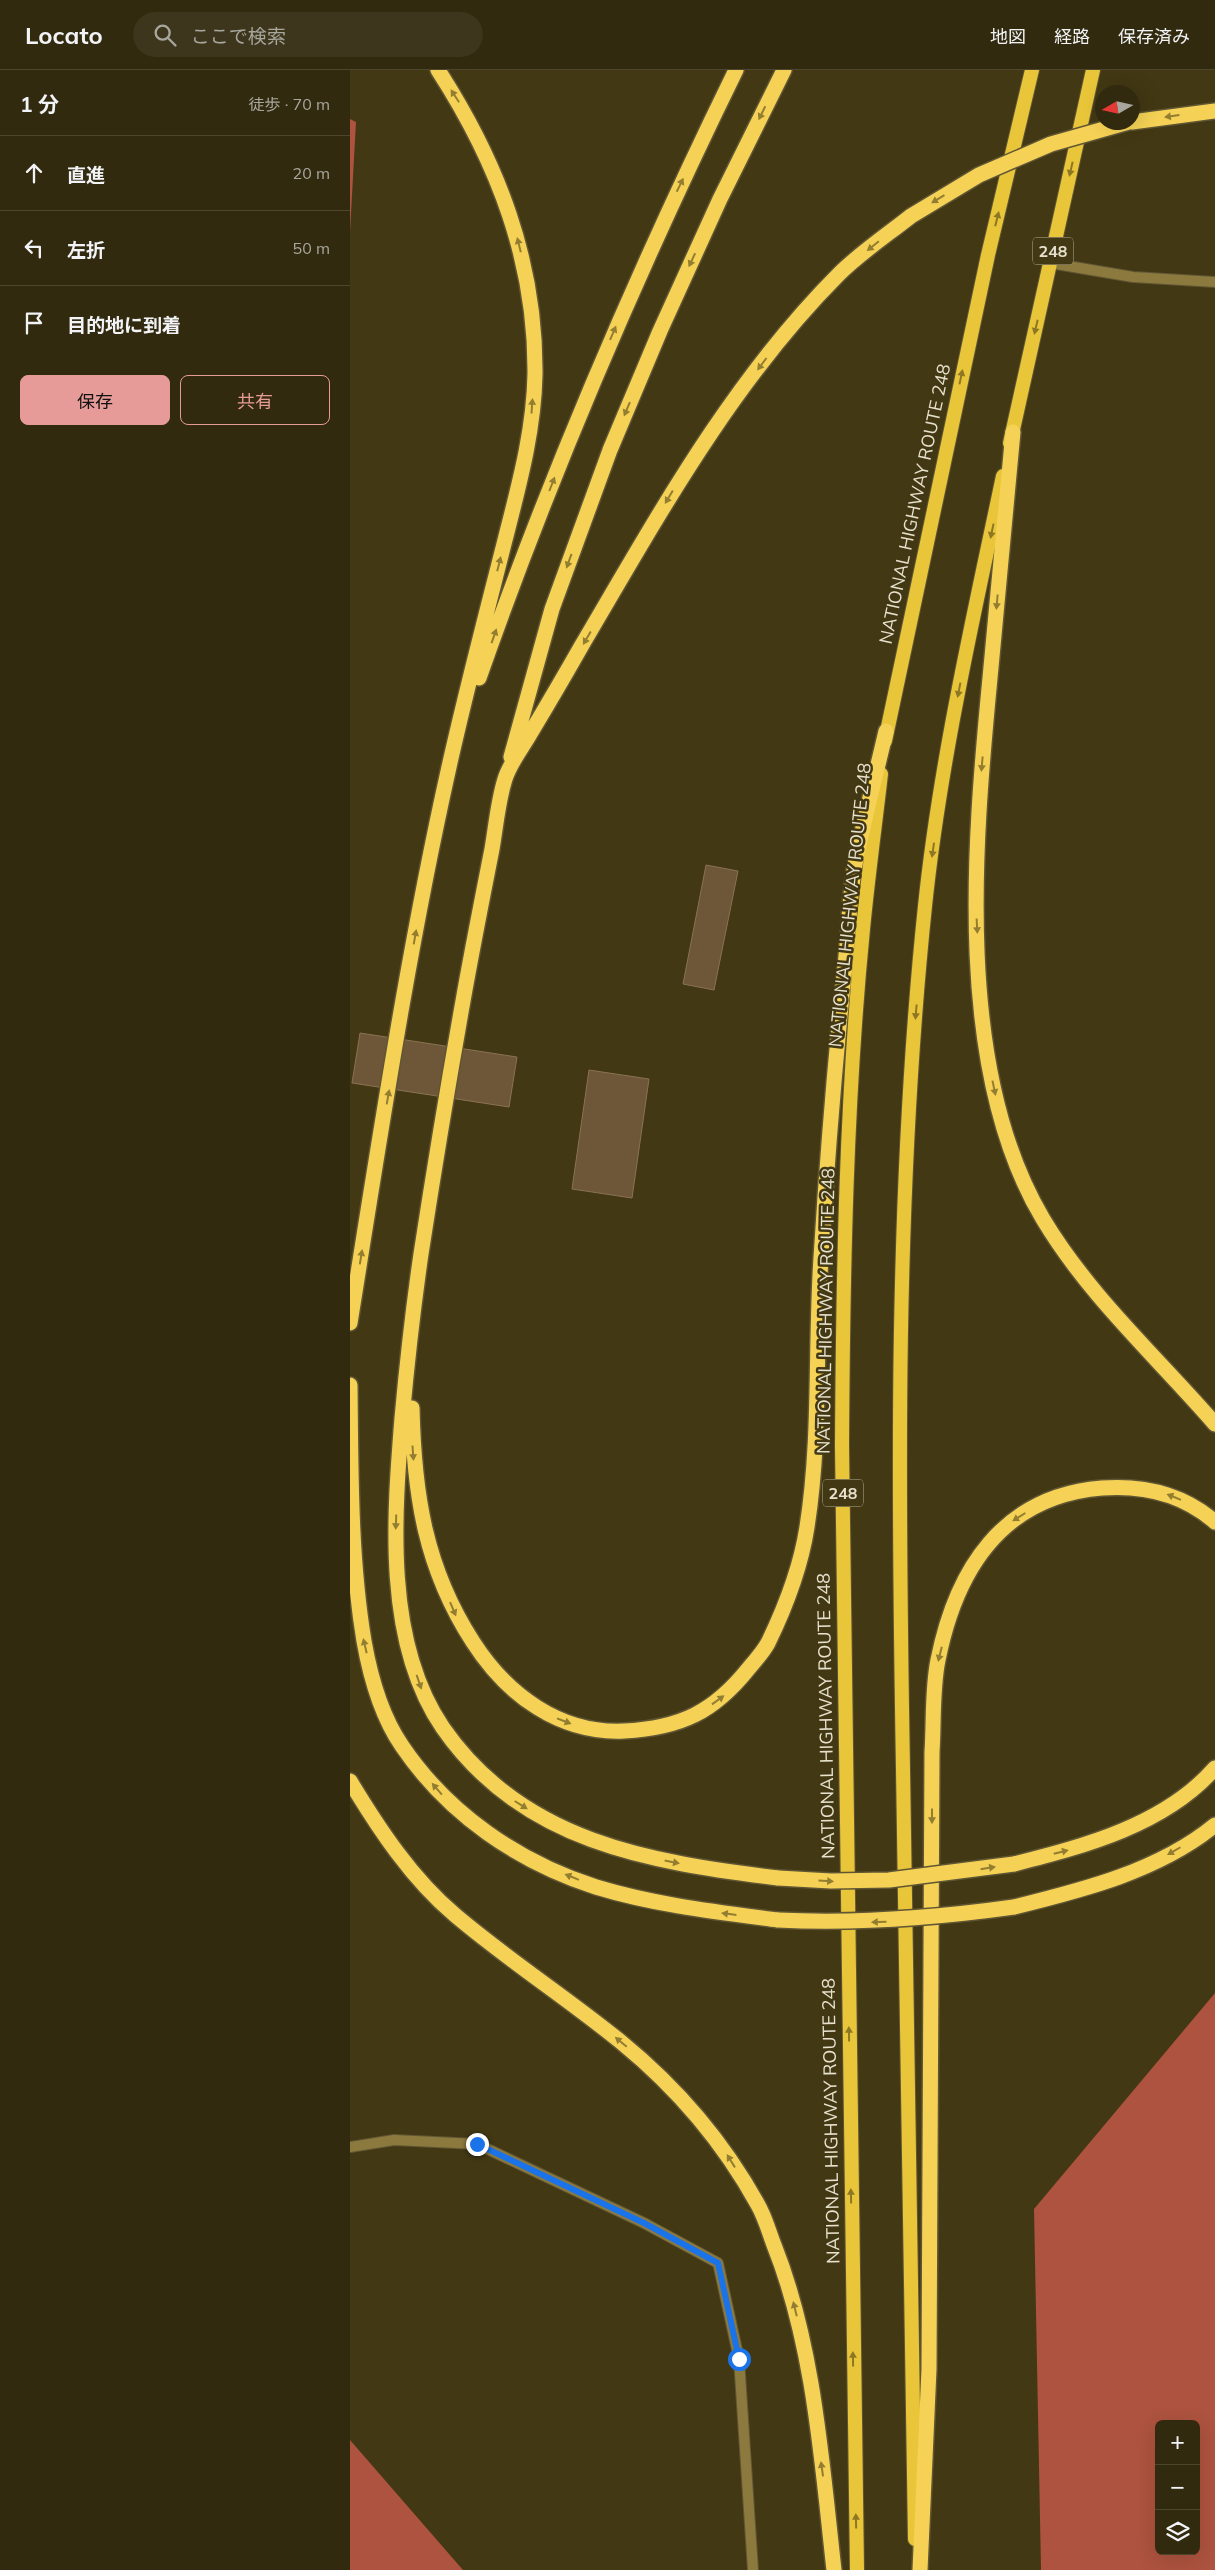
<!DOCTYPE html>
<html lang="ja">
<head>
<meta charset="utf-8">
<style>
  :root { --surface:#322a0e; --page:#3d361c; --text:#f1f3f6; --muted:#a8a79e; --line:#4d462e; --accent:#e69b98 }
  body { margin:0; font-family:Mulish,"Noto Sans JP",sans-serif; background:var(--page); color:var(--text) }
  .controls { position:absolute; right:15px; bottom:15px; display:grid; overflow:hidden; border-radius:8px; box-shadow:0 5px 20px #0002 }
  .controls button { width:45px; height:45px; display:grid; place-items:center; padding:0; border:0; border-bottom:1px solid var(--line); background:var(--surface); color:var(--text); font:25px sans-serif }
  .compass { position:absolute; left:745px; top:15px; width:45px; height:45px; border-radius:50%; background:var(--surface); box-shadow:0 5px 20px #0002; rotate:261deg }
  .stop { position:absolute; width:15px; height:15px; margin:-11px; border:4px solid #1a73e8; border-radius:50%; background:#fff }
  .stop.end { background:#1a73e8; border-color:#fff; box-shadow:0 1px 5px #0008 }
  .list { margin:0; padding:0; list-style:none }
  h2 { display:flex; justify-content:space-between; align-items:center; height:65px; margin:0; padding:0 20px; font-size:21px }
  h2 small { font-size:16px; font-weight:400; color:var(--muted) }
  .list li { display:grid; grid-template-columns:32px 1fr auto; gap:15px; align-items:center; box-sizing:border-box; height:75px; padding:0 20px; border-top:1px solid var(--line) }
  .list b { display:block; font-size:19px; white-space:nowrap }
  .list em { font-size:16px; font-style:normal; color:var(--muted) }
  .actions { display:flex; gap:10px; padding:15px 20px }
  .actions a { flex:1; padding:11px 0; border:1px solid var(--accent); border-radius:8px; text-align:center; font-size:18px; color:var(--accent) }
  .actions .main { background:var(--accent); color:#111 }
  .icon { flex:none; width:28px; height:28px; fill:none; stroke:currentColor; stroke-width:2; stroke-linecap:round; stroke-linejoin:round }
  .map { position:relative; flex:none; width:865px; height:2500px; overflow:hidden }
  header { display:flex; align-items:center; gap:30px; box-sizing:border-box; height:70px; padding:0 25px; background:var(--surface); border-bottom:1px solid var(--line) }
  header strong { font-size:24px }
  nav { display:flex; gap:28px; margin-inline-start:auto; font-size:18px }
  .search { width:350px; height:45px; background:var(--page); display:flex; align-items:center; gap:12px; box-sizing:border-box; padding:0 18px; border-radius:28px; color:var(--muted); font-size:19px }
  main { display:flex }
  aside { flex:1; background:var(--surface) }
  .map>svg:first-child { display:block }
  .forest { fill:#ad533f; fill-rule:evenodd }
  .building { fill:#6e5738; stroke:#8a7252 }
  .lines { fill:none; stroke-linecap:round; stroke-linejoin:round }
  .minor-casing { stroke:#605634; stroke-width:12 }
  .trunk-casing { stroke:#605634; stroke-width:16 }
  .motorway-casing { stroke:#605634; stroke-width:18 }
  .minor { stroke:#8b793e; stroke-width:10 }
  .trunk { stroke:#e9c53a; stroke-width:14 }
  .motorway { stroke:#f5d255; stroke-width:15 }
  .motorway-bridge-casing { stroke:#605634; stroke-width:18; stroke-linecap:butt }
  .motorway-bridge { stroke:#f5d255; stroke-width:15 }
  .oneway { fill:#937d31 }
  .oneway2 { fill:#8d7725 }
  .route { stroke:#1a73e8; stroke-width:6 }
  .labels { text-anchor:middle; stroke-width:5; stroke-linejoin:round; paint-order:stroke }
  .shield { fill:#423813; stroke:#b6ae95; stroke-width:1 }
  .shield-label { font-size:16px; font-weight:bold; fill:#e7e1cd }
  .street-label { font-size:18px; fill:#e7e1cd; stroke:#423813 }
</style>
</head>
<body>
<header>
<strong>Locato</strong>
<div class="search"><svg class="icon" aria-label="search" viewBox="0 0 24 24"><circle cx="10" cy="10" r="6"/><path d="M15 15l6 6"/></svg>ここで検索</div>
<nav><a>地図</a><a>経路</a><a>保存済み</a></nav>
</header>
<main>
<aside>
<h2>1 分<small>徒歩 · 70 m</small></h2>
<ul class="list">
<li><svg class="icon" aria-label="ahead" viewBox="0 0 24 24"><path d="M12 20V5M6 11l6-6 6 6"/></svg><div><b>直進</b></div><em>20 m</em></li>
<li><svg class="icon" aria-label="left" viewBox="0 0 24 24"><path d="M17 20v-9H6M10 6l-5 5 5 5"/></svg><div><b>左折</b></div><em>50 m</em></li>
<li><svg class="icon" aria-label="arrive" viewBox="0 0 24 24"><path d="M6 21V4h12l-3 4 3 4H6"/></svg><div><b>目的地に到着</b></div></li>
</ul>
<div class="actions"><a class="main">保存</a><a>共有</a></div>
</aside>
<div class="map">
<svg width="865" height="2500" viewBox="0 0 865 2500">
  <rect width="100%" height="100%" fill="#423813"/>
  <!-- forest -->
  <path class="forest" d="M 0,49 L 6,52 L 0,162 Z
    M 865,1923 L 865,2500 L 691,2500 L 684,2139 ZM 809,2354 L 846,2354 L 846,2481 L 809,2481 Z
    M 0,2370 L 113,2500 L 0,2500 Z"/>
  <!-- building -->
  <path class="building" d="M 356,795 L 388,801 L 364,920 L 333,914 Z
    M 10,963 L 167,987 L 159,1037 L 2,1013 Z
    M 239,1000 L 299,1009 L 282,1128 L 222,1119 Z"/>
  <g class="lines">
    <defs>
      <path id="minor" d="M 700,193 L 783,207 L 865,212
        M 0,2077 L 44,2070 L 127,2074 L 294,2153 L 368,2193 L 389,2289 L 403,2500"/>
      <path id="trunk" d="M 660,373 L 743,0
        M 535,671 L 638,185 L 682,0
        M 565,2469 C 561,2213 557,1956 553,1699 C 548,1411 545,1123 575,836 C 590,692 623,549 653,406
        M 507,2500 L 492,1376 C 493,1204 496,1031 513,859 C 518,807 525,756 531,704"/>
      <path id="motorway" d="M 782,52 L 865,41
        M 663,362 C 655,444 647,526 640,608 C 624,774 604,1000 693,1149 C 739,1226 807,1287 865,1354
        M 129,608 C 202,400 289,198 386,0
        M 161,687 L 202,539 L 260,380 L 310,261 L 370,129 L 434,0
        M 0,1253 C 30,1067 58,880 99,697 C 116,621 136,545 155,470 C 169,415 184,361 185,304 C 186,192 148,93 88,0
        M 0,1315 C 1,1399 0,1487 14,1571 C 20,1605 32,1647 52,1676 C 98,1744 168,1792 246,1817 C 305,1835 367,1842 428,1850
        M 62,1338 C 64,1424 75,1498 123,1572 C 157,1625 210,1664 274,1661 C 331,1658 364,1642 399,1598 C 406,1590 413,1582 418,1573 C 435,1538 451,1496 457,1457 C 471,1368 465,1277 471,1188 C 477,1090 485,993 495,896 C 499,861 499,824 506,789 C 515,746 526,704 536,661
        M 0,1711 C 29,1759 62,1809 105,1845 C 158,1890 217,1928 271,1972 C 326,2017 374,2073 408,2135 C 415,2147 419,2162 424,2175 C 464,2275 472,2394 484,2500
        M 664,1794 C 735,1776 815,1755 865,1698
        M 428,1808 C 299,1792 172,1772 93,1658 C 34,1572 44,1447 52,1348 C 57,1293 63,1239 71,1184 C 84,1100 98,1015 113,931 C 122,880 132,830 142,779 C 146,756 148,731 155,709 C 160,693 172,678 180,664 C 198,634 215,605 232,575 C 308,446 382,311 489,204 C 510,183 537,165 561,146
        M 664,1837 C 733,1820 809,1801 865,1755
        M 570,2500 L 579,2299 L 582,1682 C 584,1652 582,1619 588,1590 C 606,1500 652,1426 752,1418 C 794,1415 833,1424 865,1452"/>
    </defs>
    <!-- minor casing -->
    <use href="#minor" class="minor-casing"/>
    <!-- trunk casing -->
    <use href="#trunk" class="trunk-casing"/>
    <!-- motorway casing -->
    <use href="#motorway" class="motorway-casing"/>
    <!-- minor -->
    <use href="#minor" class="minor"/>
    <!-- trunk -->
    <use href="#trunk" class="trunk"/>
    <!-- motorway -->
    <use href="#motorway" class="motorway"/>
    <defs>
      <path id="motorway-bridge" d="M 561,146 L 629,105 L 701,74 L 779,52
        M 428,1808 L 481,1811 L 539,1810 L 664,1794
        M 428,1850 C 508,1854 585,1848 664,1837"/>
    </defs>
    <!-- motorway-bridge casing -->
    <use href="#motorway-bridge" class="motorway-bridge-casing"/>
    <!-- motorway-bridge -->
    <use href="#motorway-bridge" class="motorway-bridge"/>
  </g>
  <!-- one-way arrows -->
  <defs><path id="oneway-solid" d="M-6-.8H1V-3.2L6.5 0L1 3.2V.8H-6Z" transform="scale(1.25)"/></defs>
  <g class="oneway">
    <use href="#oneway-solid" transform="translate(105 26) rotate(-123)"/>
    <use href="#oneway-solid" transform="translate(412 43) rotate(116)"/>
    <use href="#oneway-solid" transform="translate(822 46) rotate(172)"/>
    <use href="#oneway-solid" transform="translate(330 115) rotate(-64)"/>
    <use href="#oneway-solid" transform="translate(588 129) rotate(149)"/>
    <use href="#oneway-solid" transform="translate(169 175) rotate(-104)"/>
    <use href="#oneway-solid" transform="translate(523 176) rotate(141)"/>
    <use href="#oneway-solid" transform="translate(342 190) rotate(115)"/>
    <use href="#oneway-solid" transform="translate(263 263) rotate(-67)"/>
    <use href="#oneway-solid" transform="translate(412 294) rotate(127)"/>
    <use href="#oneway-solid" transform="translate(182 336) rotate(-86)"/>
    <use href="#oneway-solid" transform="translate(277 339) rotate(113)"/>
    <use href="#oneway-solid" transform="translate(202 414) rotate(-69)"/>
    <use href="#oneway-solid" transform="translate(319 427) rotate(121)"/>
    <use href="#oneway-solid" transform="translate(219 491) rotate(110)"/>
    <use href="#oneway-solid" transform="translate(149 494) rotate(-76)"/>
    <use href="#oneway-solid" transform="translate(647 532) rotate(95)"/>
    <use href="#oneway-solid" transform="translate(144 566) rotate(-71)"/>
    <use href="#oneway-solid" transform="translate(237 568) rotate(120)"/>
    <use href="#oneway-solid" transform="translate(632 694) rotate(95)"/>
    <use href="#oneway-solid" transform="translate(627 856) rotate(87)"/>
    <use href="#oneway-solid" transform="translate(65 867) rotate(-80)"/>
    <use href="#oneway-solid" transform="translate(644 1018) rotate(78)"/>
    <use href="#oneway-solid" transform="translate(38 1027) rotate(-80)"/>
    <use href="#oneway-solid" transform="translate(11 1187) rotate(-81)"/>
    <use href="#oneway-solid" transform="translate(63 1383) rotate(86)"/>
    <use href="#oneway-solid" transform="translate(824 1427) rotate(-158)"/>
    <use href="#oneway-solid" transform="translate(669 1447) rotate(148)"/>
    <use href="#oneway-solid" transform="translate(46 1452) rotate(92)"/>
    <use href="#oneway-solid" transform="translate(103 1539) rotate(67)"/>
    <use href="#oneway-solid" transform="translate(15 1576) rotate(-103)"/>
    <use href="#oneway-solid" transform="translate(590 1584) rotate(104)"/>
    <use href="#oneway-solid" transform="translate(69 1612) rotate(71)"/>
    <use href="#oneway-solid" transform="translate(368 1630) rotate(-36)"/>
    <use href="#oneway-solid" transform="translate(214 1651) rotate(21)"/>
    <use href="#oneway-solid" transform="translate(87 1719) rotate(-131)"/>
    <use href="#oneway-solid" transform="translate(171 1735) rotate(32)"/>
    <use href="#oneway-solid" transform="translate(582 1746) rotate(90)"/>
    <use href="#oneway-solid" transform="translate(824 1781) rotate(150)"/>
    <use href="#oneway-solid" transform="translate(711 1782) rotate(-14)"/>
    <use href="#oneway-solid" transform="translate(322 1792) rotate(11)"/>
    <use href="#oneway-solid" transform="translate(638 1798) rotate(-9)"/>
    <use href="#oneway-solid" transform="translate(222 1807) rotate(-158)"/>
    <use href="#oneway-solid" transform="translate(476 1811) rotate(3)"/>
    <use href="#oneway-solid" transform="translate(379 1844) rotate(-173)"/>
    <use href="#oneway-solid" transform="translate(529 1852) rotate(178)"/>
    <use href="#oneway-solid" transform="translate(271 1972) rotate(-140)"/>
    <use href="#oneway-solid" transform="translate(381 2091) rotate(-122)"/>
    <use href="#oneway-solid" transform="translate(445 2239) rotate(-104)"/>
    <use href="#oneway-solid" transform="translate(472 2399) rotate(-98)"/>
  </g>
  <g class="oneway2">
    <use href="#oneway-solid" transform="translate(721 99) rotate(103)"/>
    <use href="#oneway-solid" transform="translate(647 149) rotate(-76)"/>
    <use href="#oneway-solid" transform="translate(686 257) rotate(103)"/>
    <use href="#oneway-solid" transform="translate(611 307) rotate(-78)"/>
    <use href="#oneway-solid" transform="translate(642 461) rotate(102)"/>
    <use href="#oneway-solid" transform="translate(609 620) rotate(101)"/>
    <use href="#oneway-solid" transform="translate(583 780) rotate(98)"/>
    <use href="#oneway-solid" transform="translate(566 942) rotate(95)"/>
    <use href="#oneway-solid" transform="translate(499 1964) rotate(-91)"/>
    <use href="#oneway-solid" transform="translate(501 2126) rotate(-91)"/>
    <use href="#oneway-solid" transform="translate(503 2289) rotate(-91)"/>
    <use href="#oneway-solid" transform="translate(506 2451) rotate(-91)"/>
  </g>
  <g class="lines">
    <!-- route -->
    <path class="route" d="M 127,2074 L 294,2153 L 368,2193 L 389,2289"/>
  </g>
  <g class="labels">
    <!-- shield labels -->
    <g class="shield">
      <rect x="683" y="167.5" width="40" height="27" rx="4"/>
      <rect x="473" y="1409.5" width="40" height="27" rx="4"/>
    </g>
    <g class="shield-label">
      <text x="703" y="187">248</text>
      <text x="493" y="1429">248</text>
    </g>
    <!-- street labels -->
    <g class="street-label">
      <text transform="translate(565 434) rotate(-78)" y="6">NATIONAL HIGHWAY ROUTE 248</text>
      <text transform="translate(500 835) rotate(-84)" y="6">NATIONAL HIGHWAY ROUTE 248</text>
      <text transform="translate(476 1241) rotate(-89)" y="6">NATIONAL HIGHWAY ROUTE 248</text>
      <text transform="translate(476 1646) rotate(-91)" y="6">NATIONAL HIGHWAY ROUTE 248</text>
      <text transform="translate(481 2051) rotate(-91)" y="6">NATIONAL HIGHWAY ROUTE 248</text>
    </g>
  </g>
</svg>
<div class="controls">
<button>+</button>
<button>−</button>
<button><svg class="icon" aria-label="layers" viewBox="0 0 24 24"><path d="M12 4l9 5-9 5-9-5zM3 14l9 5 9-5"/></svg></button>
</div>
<svg class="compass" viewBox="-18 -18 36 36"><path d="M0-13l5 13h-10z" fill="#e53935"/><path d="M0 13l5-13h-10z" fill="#a8a79e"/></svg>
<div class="stop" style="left:389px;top:2289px"></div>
<div class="stop end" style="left:127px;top:2074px"></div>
</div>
</main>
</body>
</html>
